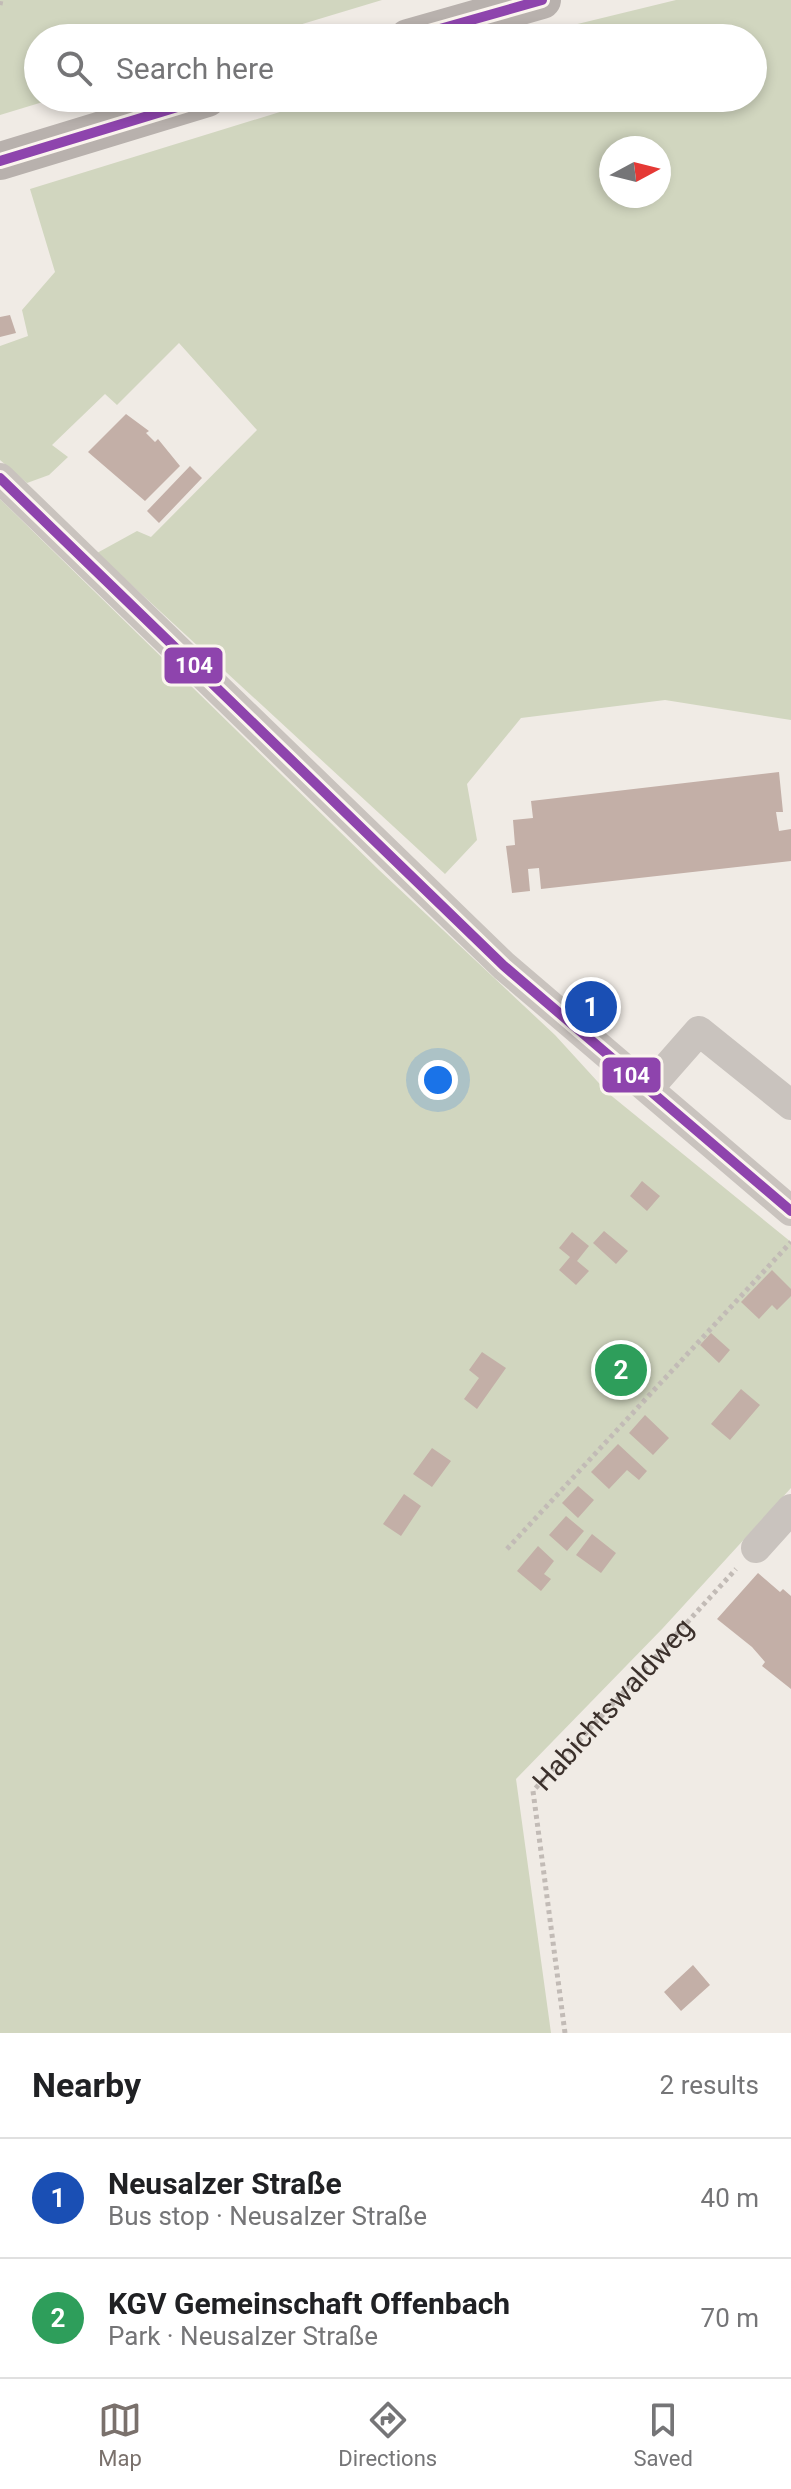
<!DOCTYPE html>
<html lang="en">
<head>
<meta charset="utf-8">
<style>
  :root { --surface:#fff; --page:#f6f6f6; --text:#202124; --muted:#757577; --line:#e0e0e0; --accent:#7a716c }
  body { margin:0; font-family:Roboto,sans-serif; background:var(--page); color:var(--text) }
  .compass { position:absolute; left:599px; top:136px; width:72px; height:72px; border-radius:50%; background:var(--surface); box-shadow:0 4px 12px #0003; rotate:83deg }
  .you { position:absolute; left:438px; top:1080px; width:28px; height:28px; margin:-20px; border:6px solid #fff; border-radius:50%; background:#1a73e8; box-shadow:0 0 0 12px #1a73e833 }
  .badge { display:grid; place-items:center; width:52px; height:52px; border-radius:50%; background:var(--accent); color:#fff; font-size:26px; font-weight:700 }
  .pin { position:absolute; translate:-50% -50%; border:4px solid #fff; box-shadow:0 2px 8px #0006 }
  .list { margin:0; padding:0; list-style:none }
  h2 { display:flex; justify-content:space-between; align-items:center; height:104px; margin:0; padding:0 32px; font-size:34px }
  h2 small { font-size:26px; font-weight:400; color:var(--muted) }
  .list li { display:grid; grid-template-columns:52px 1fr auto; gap:24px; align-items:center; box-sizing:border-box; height:120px; padding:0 32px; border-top:2px solid var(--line) }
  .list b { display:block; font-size:30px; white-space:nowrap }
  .list p { margin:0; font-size:26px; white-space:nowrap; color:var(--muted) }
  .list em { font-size:26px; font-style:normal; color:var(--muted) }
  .icon { flex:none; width:44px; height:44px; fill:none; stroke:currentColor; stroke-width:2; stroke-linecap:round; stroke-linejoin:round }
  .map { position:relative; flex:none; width:791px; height:2033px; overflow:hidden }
  .search { position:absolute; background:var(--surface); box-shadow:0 4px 12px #0003; left:24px; right:24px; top:24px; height:88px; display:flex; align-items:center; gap:20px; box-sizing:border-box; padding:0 28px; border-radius:44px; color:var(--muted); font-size:30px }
  .sheet { height:344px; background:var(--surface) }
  nav { display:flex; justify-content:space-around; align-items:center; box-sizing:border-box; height:112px; border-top:2px solid var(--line); background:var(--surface); font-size:22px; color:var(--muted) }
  nav a { display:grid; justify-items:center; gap:4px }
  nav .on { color:var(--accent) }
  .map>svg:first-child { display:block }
  .green { fill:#d1d6bf; fill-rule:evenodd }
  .building { fill:#c3afa7 }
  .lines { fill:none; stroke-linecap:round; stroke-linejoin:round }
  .path { stroke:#c2bbb6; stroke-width:5; stroke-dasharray:4 4; stroke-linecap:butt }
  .minor { stroke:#c9c3be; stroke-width:30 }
  .major { stroke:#b8b1ad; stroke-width:38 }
  .bus-1-casing { stroke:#fbf5ee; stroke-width:16 }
  .bus-1 { stroke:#8e44ad; stroke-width:10 }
  .labels { text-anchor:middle; stroke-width:7; stroke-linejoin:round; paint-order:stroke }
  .street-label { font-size:28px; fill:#3b302b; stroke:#fbf5ee }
  .line-badge { stroke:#fbf5ee; stroke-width:3 }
  .badge-label { font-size:22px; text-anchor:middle; font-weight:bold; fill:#fff }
</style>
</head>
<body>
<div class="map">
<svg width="791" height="2033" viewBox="0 0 791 2033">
  <rect width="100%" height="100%" fill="#f0ebe5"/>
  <!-- green -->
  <path class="green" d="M 0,0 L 382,0 L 256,38 L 38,38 L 38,98 L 56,98 L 0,115 Z
    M 676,0 L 791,0 L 791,720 L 665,700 L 521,718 L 467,784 L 477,840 L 445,874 L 97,553 L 137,531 L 151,537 L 257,430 L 179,343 L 117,405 L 105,394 L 52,445 L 68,457 L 49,475 L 27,483 L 0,460 L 0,346 L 28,336 L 22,310 L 55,272 L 30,189 L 325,98 L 753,98 L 753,38 L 520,38 ZM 611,148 L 659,148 L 659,196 L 611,196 Z
    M 0,499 L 379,870 L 555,1035 L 608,1093 L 791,1242 L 791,1488 L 663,1628 L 516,1779 L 551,2033 L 0,2033 Z"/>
  <!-- building -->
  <path class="building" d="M 10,315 L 16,333 L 0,337 L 0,317 Z
    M 126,414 L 149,431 L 146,433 L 155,442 L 158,439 L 180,466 L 145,501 L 88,452 Z
    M 190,466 L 202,478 L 159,523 L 147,511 Z
    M 779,772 L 783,812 L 776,812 L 779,831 L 791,829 L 791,861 L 541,889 L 539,868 L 528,869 L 530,891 L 512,893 L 506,846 L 515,845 L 513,820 L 533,818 L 531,801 Z
    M 642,1181 L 660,1196 L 647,1211 L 630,1196 Z
    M 604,1231 L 628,1251 L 616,1264 L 593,1243 Z
    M 572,1232 L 589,1246 L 577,1261 L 589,1271 L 576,1285 L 559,1270 L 570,1257 L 559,1248 Z
    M 772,1270 L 791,1289 L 791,1296 L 777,1310 L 772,1305 L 759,1319 L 741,1302 Z
    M 711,1333 L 730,1350 L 719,1363 L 700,1345 Z
    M 482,1352 L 506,1368 L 477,1409 L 464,1399 L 479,1378 L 469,1370 Z
    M 741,1389 L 760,1405 L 730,1440 L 711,1424 Z
    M 645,1415 L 669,1438 L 653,1455 L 629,1433 Z
    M 618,1444 L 647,1471 L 639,1480 L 627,1470 L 609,1489 L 591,1472 Z
    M 432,1448 L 451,1461 L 432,1487 L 413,1474 Z
    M 578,1486 L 594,1500 L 578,1518 L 562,1503 Z
    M 404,1494 L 421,1506 L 401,1536 L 383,1524 Z
    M 566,1516 L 584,1531 L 567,1551 L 549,1535 Z
    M 592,1534 L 616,1553 L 601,1573 L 576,1555 Z
    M 538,1546 L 554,1561 L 544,1574 L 551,1579 L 541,1591 L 517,1571 Z
    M 758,1573 L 780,1592 L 783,1589 L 791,1596 L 791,1689 L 762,1666 L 765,1662 L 752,1647 L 717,1619 Z
    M 693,1965 L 710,1985 L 681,2011 L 664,1992 Z"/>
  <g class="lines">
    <!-- path -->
    <g class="path">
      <path d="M 0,5 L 1,0"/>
      <path d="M 507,1549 L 791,1242"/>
      <path id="s1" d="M 565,2033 L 533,1791 L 736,1569"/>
    </g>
    <!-- minor -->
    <path class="minor" d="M 0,478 L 504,966 L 791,1211
      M 648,1089 L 699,1031 L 791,1105
      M 756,1548 L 791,1509"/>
    <!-- major -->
    <path class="major" d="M 408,38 L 542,0
      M 0,161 L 207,98"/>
    <defs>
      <path id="bus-1" d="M 408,38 L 542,0
        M 0,161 L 207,98
        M 0,478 L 504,966 L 791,1211"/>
    </defs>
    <!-- bus-1 casing -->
    <use href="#bus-1" class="bus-1-casing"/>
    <!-- bus-1 -->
    <use href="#bus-1" class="bus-1"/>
  </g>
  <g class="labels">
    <!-- street labels -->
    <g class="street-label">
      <text dy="10" stroke="none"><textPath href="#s1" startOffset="362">Habichtswaldweg</textPath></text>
    </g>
  </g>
  <g class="line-badge">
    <rect x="163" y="646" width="61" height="39" rx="8" fill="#8e44ad"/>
    <rect x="601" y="1056" width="61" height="38" rx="8" fill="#8e44ad"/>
  </g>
  <g class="badge-label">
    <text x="194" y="673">104</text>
    <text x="631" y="1083">104</text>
  </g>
</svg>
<svg class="compass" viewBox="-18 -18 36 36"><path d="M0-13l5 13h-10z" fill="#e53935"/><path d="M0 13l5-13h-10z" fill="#757577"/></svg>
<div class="you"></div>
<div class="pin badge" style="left:591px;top:1007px;background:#1a4fb4">1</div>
<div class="pin badge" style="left:621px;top:1370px;background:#2e9e5b">2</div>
<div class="search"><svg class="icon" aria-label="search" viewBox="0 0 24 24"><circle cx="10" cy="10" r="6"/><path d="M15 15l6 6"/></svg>Search here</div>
</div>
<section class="sheet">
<h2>Nearby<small>2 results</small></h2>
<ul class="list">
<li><span class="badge" style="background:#1a4fb4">1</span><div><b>Neusalzer Straße</b><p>Bus stop · Neusalzer Straße</p></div><em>40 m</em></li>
<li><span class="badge" style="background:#2e9e5b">2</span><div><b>KGV Gemeinschaft Offenbach</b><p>Park · Neusalzer Straße</p></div><em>70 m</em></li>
</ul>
</section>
<nav>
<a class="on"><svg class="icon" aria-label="map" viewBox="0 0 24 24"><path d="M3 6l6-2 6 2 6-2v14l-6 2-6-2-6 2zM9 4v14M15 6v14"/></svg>Map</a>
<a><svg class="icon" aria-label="directions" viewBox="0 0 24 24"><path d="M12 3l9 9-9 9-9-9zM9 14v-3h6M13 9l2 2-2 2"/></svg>Directions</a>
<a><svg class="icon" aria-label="saved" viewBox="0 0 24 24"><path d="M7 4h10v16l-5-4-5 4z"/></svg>Saved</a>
</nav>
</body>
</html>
